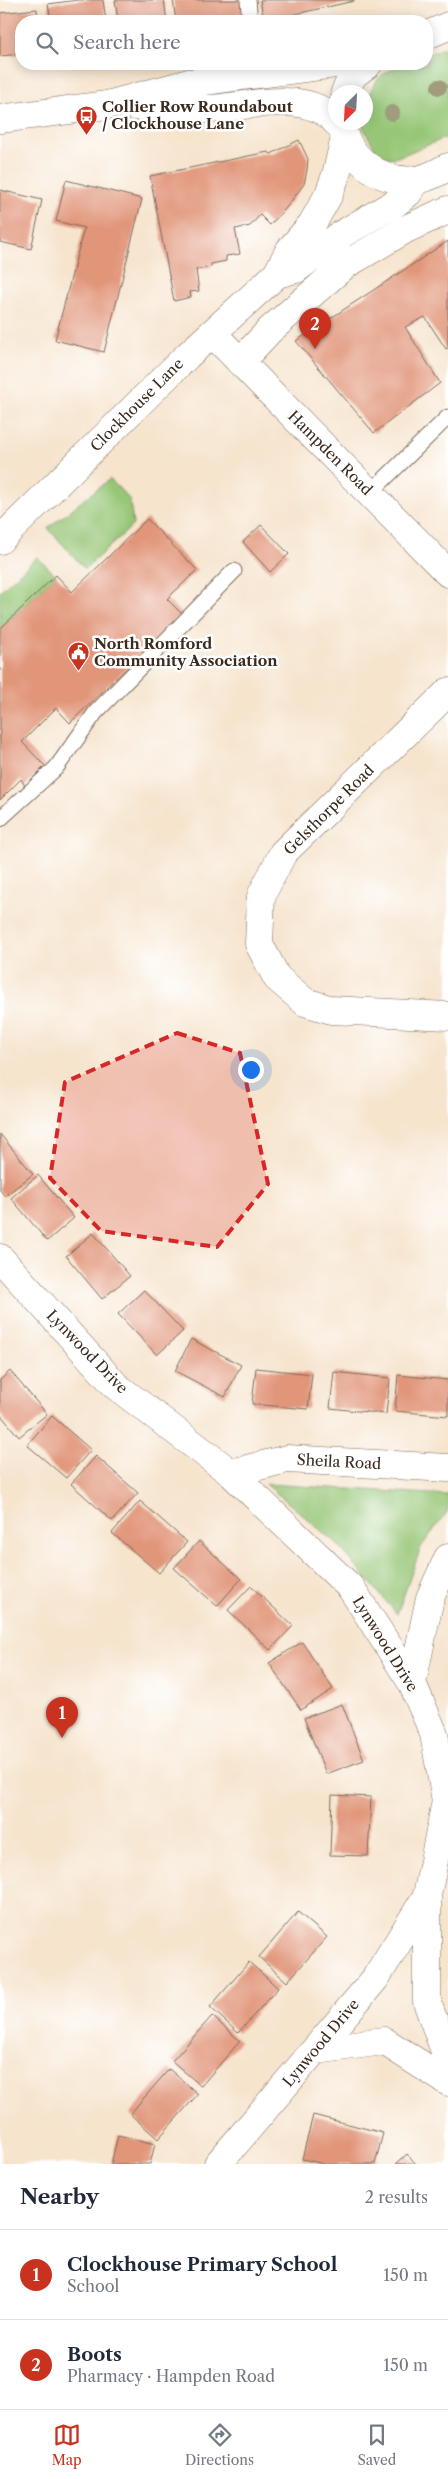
<!DOCTYPE html>
<html lang="en">
<head>
<meta charset="utf-8">
<style>
  :root { --surface:#fff; --page:#f6f6f7; --text:#1f2937; --muted:#747a83; --line:#e0e1e3; --accent:#c8321e }
  body { margin:0; font-family:"Libre Caslon Text",serif; background:var(--page); color:var(--text) }
  .compass { position:absolute; left:328px; top:85px; width:45px; height:45px; border-radius:50%; background:var(--surface); box-shadow:0 2px 12px #0003; rotate:204deg }
  .you { position:absolute; left:250px; top:1069px; width:18px; height:18px; margin:-12px; border:4px solid #fff; border-radius:50%; background:#1a73e8; box-shadow:0 0 0 8px #1a73e833 }
  .badge { display:grid; place-items:center; width:32px; height:32px; border-radius:50%; background:var(--accent); color:#fff; font-size:16px; font-weight:700 }
  .pin { position:absolute; translate:-50% -41px; filter:drop-shadow(0 1px 2px #0008) }
  .pin::after { content:''; position:absolute; top:26px; width:18px; height:15px; background:inherit; clip-path:polygon(0 0,100% 0,50% 100%) }
  .list { margin:0; padding:0; list-style:none }
  h2 { display:flex; justify-content:space-between; align-items:center; height:65px; margin:0; padding:0 20px; font-size:21px }
  h2 small { font-size:16px; font-weight:400; color:var(--muted) }
  .list li { display:grid; grid-template-columns:32px 1fr auto; gap:15px; align-items:center; box-sizing:border-box; height:90px; padding:0 20px; border-top:1px solid var(--line) }
  .list b { display:block; font-size:19px; white-space:nowrap }
  .list p { margin:0; font-size:16px; white-space:nowrap; color:var(--muted) }
  .list em { font-size:16px; font-style:normal; color:var(--muted) }
  .icon { flex:none; width:28px; height:28px; fill:none; stroke:currentColor; stroke-width:2; stroke-linecap:round; stroke-linejoin:round }
  .map { position:relative; flex:none; width:448px; height:2164px; overflow:hidden }
  .search { position:absolute; background:var(--surface); box-shadow:0 2px 12px #0003; left:15px; right:15px; top:15px; height:55px; display:flex; align-items:center; gap:12px; box-sizing:border-box; padding:0 18px; border-radius:20px; color:var(--muted); font-size:19px }
  .sheet { height:245px; background:var(--surface) }
  nav { display:flex; justify-content:space-around; align-items:center; box-sizing:border-box; height:70px; border-top:1px solid var(--line); background:var(--surface); font-size:14px; color:var(--muted) }
  nav a { display:grid; justify-items:center; gap:2px }
  nav .on { color:var(--accent) }
  .map>svg:first-child { display:block }
  .green { fill:#96c676; stroke:#68784a }
  .building { fill:#e19579 }
  .lines { fill:none; stroke-linecap:round; stroke-linejoin:round }
  .lane-casing { stroke:#7c6b5b; stroke-width:17 }
  .street-casing { stroke:#7c6b5b; stroke-width:29 }
  .secondary-casing { stroke:#7c6b5b; stroke-width:29 }
  .lane { stroke:#fff; stroke-width:15 }
  .street { stroke:#fff; stroke-width:28 }
  .secondary { stroke:#fff; stroke-width:28 }
  .tree { fill:#a19c7e }
  .marked { fill:#d62828; fill-opacity:0.2; stroke:#d62828; stroke-width:4; stroke-dasharray:10 6; stroke-linejoin:round }
  .labels { text-anchor:middle; stroke-width:5; stroke-linejoin:round; paint-order:stroke }
  .poi-label { font-size:15px; font-weight:bold; fill:#3b2a1e; stroke:#fff; text-anchor:start }
  .street-label { font-size:15px; fill:#3b2a1e; stroke:#fff }
</style>
</head>
<body>
<div class="map">
<svg width="448" height="2164" viewBox="0 0 448 2164">
  <rect width="100%" height="100%" fill="#fff"/>
  <filter id="ink" filterUnits="userSpaceOnUse"><feTurbulence type="fractalNoise" baseFrequency=".02" numOctaves="2"/><feDisplacementMap in="SourceGraphic" scale="10" xChannelSelector="R" yChannelSelector="G"/><feConvolveMatrix kernelMatrix="1 2 1 2 8 2 1 2 1" color-interpolation-filters="sRGB"/></filter>
  <filter id="wash" filterUnits="userSpaceOnUse"><feTurbulence type="fractalNoise" baseFrequency=".0096" numOctaves="4" result="noise"/><feDisplacementMap in="SourceGraphic" scale="20" xChannelSelector="R" yChannelSelector="G"/><feGaussianBlur stdDeviation="1.12" result="paint"/><feColorMatrix in="noise" values="0 0 0 0 0 0 0 0 0 0 0 0 0 0 0 0 0 1.4 0 .05"/><feComposite in="paint" operator="in"/></filter>
  <g filter="url(#wash)">
    <rect width="100%" height="100%" fill="#f6e4cd"/>
    <!-- green -->
    <path class="green" d="M 448,46 L 448,137 L 395,158 L 379,156 L 363,127 L 363,123 L 366,122 C 366,79 384,64 427,64 L 427,55 Z
      M 110,479 L 130,500 L 133,525 L 85,569 L 48,528 Z
      M 37,557 L 56,575 L 0,629 L 0,591 Z
      M 266,1484 L 448,1495 L 448,1511 L 421,1547 L 397,1614 L 338,1545 Z"/>
    <g id="blocks">
      <!-- building -->
      <path class="building" d="M 78,0 L 103,0 L 106,21 L 51,21 L 48,4 Z
        M 115,0 L 164,0 L 167,21 L 118,21 Z
        M 173,0 L 242,0 L 245,21 L 176,21 Z
        M 260,0 L 354,0 L 354,1 L 264,21 Z
        M 37,9 L 38,21 L 21,21 L 21,54 L 0,56 L 0,13 Z
        M 299,140 L 308,159 L 307,170 L 304,184 L 286,208 L 270,225 L 260,215 L 250,226 L 235,229 L 240,254 L 226,256 L 226,261 L 211,264 L 211,267 L 196,270 L 199,291 L 190,292 L 191,297 L 174,301 L 150,176 L 268,152 L 271,154 Z
        M 66,180 L 142,199 L 104,352 L 55,340 L 84,228 L 56,221 Z
        M 0,190 L 42,200 L 31,249 L 0,242 Z
        M 448,241 L 448,348 L 446,349 L 425,317 L 405,327 L 440,383 L 374,433 L 296,341 Z
        M 147,519 L 197,570 L 167,599 L 182,614 L 70,723 L 56,708 L 22,742 L 45,766 L 25,786 L 21,779 L 0,800 L 0,629 L 56,575 L 72,592 Z
        M 261,525 L 289,554 L 270,572 L 243,542 Z
        M 0,1134 L 33,1174 L 5,1196 L 0,1190 Z
        M 38,1175 L 74,1218 L 47,1241 L 11,1198 Z
        M 93,1233 L 130,1276 L 102,1299 L 66,1256 Z
        M 144,1290 L 183,1331 L 157,1355 L 118,1314 Z
        M 191,1339 L 241,1365 L 225,1397 L 175,1371 Z
        M 256,1368 L 312,1374 L 308,1409 L 252,1404 Z
        M 10,1371 L 47,1414 L 19,1437 L 0,1414 L 0,1380 Z
        M 334,1372 L 390,1378 L 386,1414 L 330,1408 Z
        M 398,1375 L 448,1380 L 448,1416 L 395,1411 Z
        M 52,1416 L 91,1450 L 66,1478 L 27,1445 Z
        M 96,1456 L 138,1493 L 112,1521 L 71,1484 Z
        M 140,1501 L 187,1542 L 159,1573 L 112,1533 Z
        M 199,1541 L 241,1579 L 217,1606 L 174,1568 Z
        M 251,1586 L 293,1626 L 270,1650 L 228,1610 Z
        M 302,1642 L 333,1689 L 301,1710 L 269,1663 Z
        M 342,1704 L 364,1760 L 326,1774 L 304,1718 Z
        M 332,1795 L 371,1797 L 368,1856 L 330,1855 Z
        M 298,1912 L 327,1937 L 287,1982 L 259,1957 Z
        M 249,1962 L 278,1988 L 238,2033 L 210,2007 Z
        M 212,2016 L 240,2041 L 201,2086 L 172,2061 Z
        M 169,2069 L 198,2094 L 158,2139 L 130,2114 Z
        M 313,2115 L 383,2133 L 375,2164 L 324,2164 L 302,2159 Z
        M 118,2135 L 155,2144 L 150,2164 L 111,2164 Z
        M 407,2154 L 416,2164 L 396,2164 Z"/>
    </g>
  </g>
  <g filter="url(#ink)">
    <use href="#blocks" fill-opacity="0" stroke="#7c6b5b" stroke-width="1"/>
    <g class="lines">
      <defs>
        <path id="lane" d="M 248,0 L 250,21
          M 370,493 L 448,417
          M 0,819 L 56,768 L 96,712 L 234,571"/>
        <path id="street" d="M 277,274 L 296,269 L 342,234 L 397,202 L 408,193 L 417,180
          M 212,333 L 448,573
          M 240,362 L 270,330 L 345,265 L 406,229 L 448,210
          M 0,540 L 187,356 L 277,274 L 289,251 L 312,224 L 329,194 L 336,175 L 345,138
          M 448,692 L 283,853 L 261,896 L 259,944 L 277,978 L 305,1002 L 332,1010 L 448,1016
          M 0,1258 L 116,1386 L 231,1473 L 351,1588 L 412,1683 L 434,1734 L 446,1801 L 427,1896 L 375,1979 L 218,2164
          M 231,1473 L 287,1459 L 448,1468
          M 412,1683 L 430,1598 L 448,1558
          M 427,1896 L 427,2002 L 448,2060
          M 316,2050 L 384,2041 L 448,2082"/>
        <path id="secondary" d="M 427,35 L 448,26
          M 345,92 L 353,75 L 368,64
          M 135,106 C 159,107 185,110 209,109 C 245,107 308,88 336,122
          M 0,119 L 107,105 L 189,83 L 335,64
          M 341,122 C 346,158 381,184 416,180 C 427,179 438,172 448,167"/>
      </defs>
      <!-- lane casing -->
      <use href="#lane" class="lane-casing"/>
      <!-- street casing -->
      <use href="#street" class="street-casing"/>
      <!-- secondary casing -->
      <use href="#secondary" class="secondary-casing"/>
      <!-- lane -->
      <use href="#lane" class="lane"/>
      <!-- street -->
      <use href="#street" class="street"/>
      <!-- secondary -->
      <use href="#secondary" class="secondary"/>
    </g>
    <!-- trees -->
    <g class="tree">
      <circle cx="439" cy="87" r="8"/>
      <circle cx="392" cy="113" r="8"/>
    </g>
  </g>
  <!-- marked area -->
  <path class="marked" d="M 177,1033 L 240,1053 L 268,1184 L 217,1247 L 101,1231 L 50,1178 L 65,1082 Z"/>
  <!-- icons -->
  <defs>
    <symbol id="bus-pin" viewBox="-11 -11 22 30"><path d="M0 17L-7.5 6A9.5 9.5 0 1 1 7.5 6Z" fill="#c8321e" stroke="#fff"/><path d="M-5-6H5V4H4V6H2V4H-2V6H-4V4H-5ZM-3.5-4V0h7V-4ZM-3.5 1.2v1.5H-2V1.2ZM2 1.2v1.5H3.5V1.2Z" fill="#fff"/></symbol>
    <symbol id="civic-pin" viewBox="-11 -11 22 30"><path d="M0 17L-7.5 6A9.5 9.5 0 1 1 7.5 6Z" fill="#c8321e" stroke="#fff"/><path d="M-.6-6.5H3V-4.5H.6V-3L4-1V1h2V6H-6V1h2V-1L-.6-3ZM-1.2 2.5V6h2.4V2.5Z" fill="#fff"/></symbol>
  </defs>
  <g fill-rule="evenodd">
    <use href="#bus-pin" x="74" y="104" width="25" height="34"/>
    <use href="#civic-pin" x="66" y="640" width="25" height="34"/>
  </g>
  <g class="labels">
    <!-- poi labels -->
    <g class="poi-label">
      <text x="102" y="112">Collier Row Roundabout<tspan x="102" dy="17">/ Clockhouse Lane</tspan></text>
      <text x="94" y="649">North Romford<tspan x="94" dy="17">Community Association</tspan></text>
    </g>
    <!-- street labels -->
    <g class="street-label">
      <text transform="translate(137 405) rotate(-45)" y="5">Clockhouse Lane</text>
      <text transform="translate(330 453) rotate(45)" y="5">Hampden Road</text>
      <text transform="translate(329 810) rotate(-45)" y="5">Gelsthorpe Road</text>
      <text transform="translate(87 1352) rotate(46)" y="5">Lynwood Drive</text>
      <text transform="translate(339 1462) rotate(3)" y="5">Sheila Road</text>
      <text transform="translate(385 1644) rotate(58)" y="5">Lynwood Drive</text>
      <text transform="translate(321 2043) rotate(-50)" y="5">Lynwood Drive</text>
    </g>
  </g>
</svg>
<svg class="compass" viewBox="-18 -18 36 36"><path d="M0-13l5 13h-10z" fill="#e53935"/><path d="M0 13l5-13h-10z" fill="#747a83"/></svg>
<div class="you"></div>
<div class="pin badge" style="left:62px;top:1738px">1</div>
<div class="pin badge" style="left:315px;top:349px">2</div>
<div class="search"><svg class="icon" aria-label="search" viewBox="0 0 24 24"><circle cx="10" cy="10" r="6"/><path d="M15 15l6 6"/></svg>Search here</div>
</div>
<section class="sheet">
<h2>Nearby<small>2 results</small></h2>
<ul class="list">
<li><span class="badge">1</span><div><b>Clockhouse Primary School</b><p>School</p></div><em>150 m</em></li>
<li><span class="badge">2</span><div><b>Boots</b><p>Pharmacy · Hampden Road</p></div><em>150 m</em></li>
</ul>
</section>
<nav>
<a class="on"><svg class="icon" aria-label="map" viewBox="0 0 24 24"><path d="M3 6l6-2 6 2 6-2v14l-6 2-6-2-6 2zM9 4v14M15 6v14"/></svg>Map</a>
<a><svg class="icon" aria-label="directions" viewBox="0 0 24 24"><path d="M12 3l9 9-9 9-9-9zM9 14v-3h6M13 9l2 2-2 2"/></svg>Directions</a>
<a><svg class="icon" aria-label="saved" viewBox="0 0 24 24"><path d="M7 4h10v16l-5-4-5 4z"/></svg>Saved</a>
</nav>
</body>
</html>
